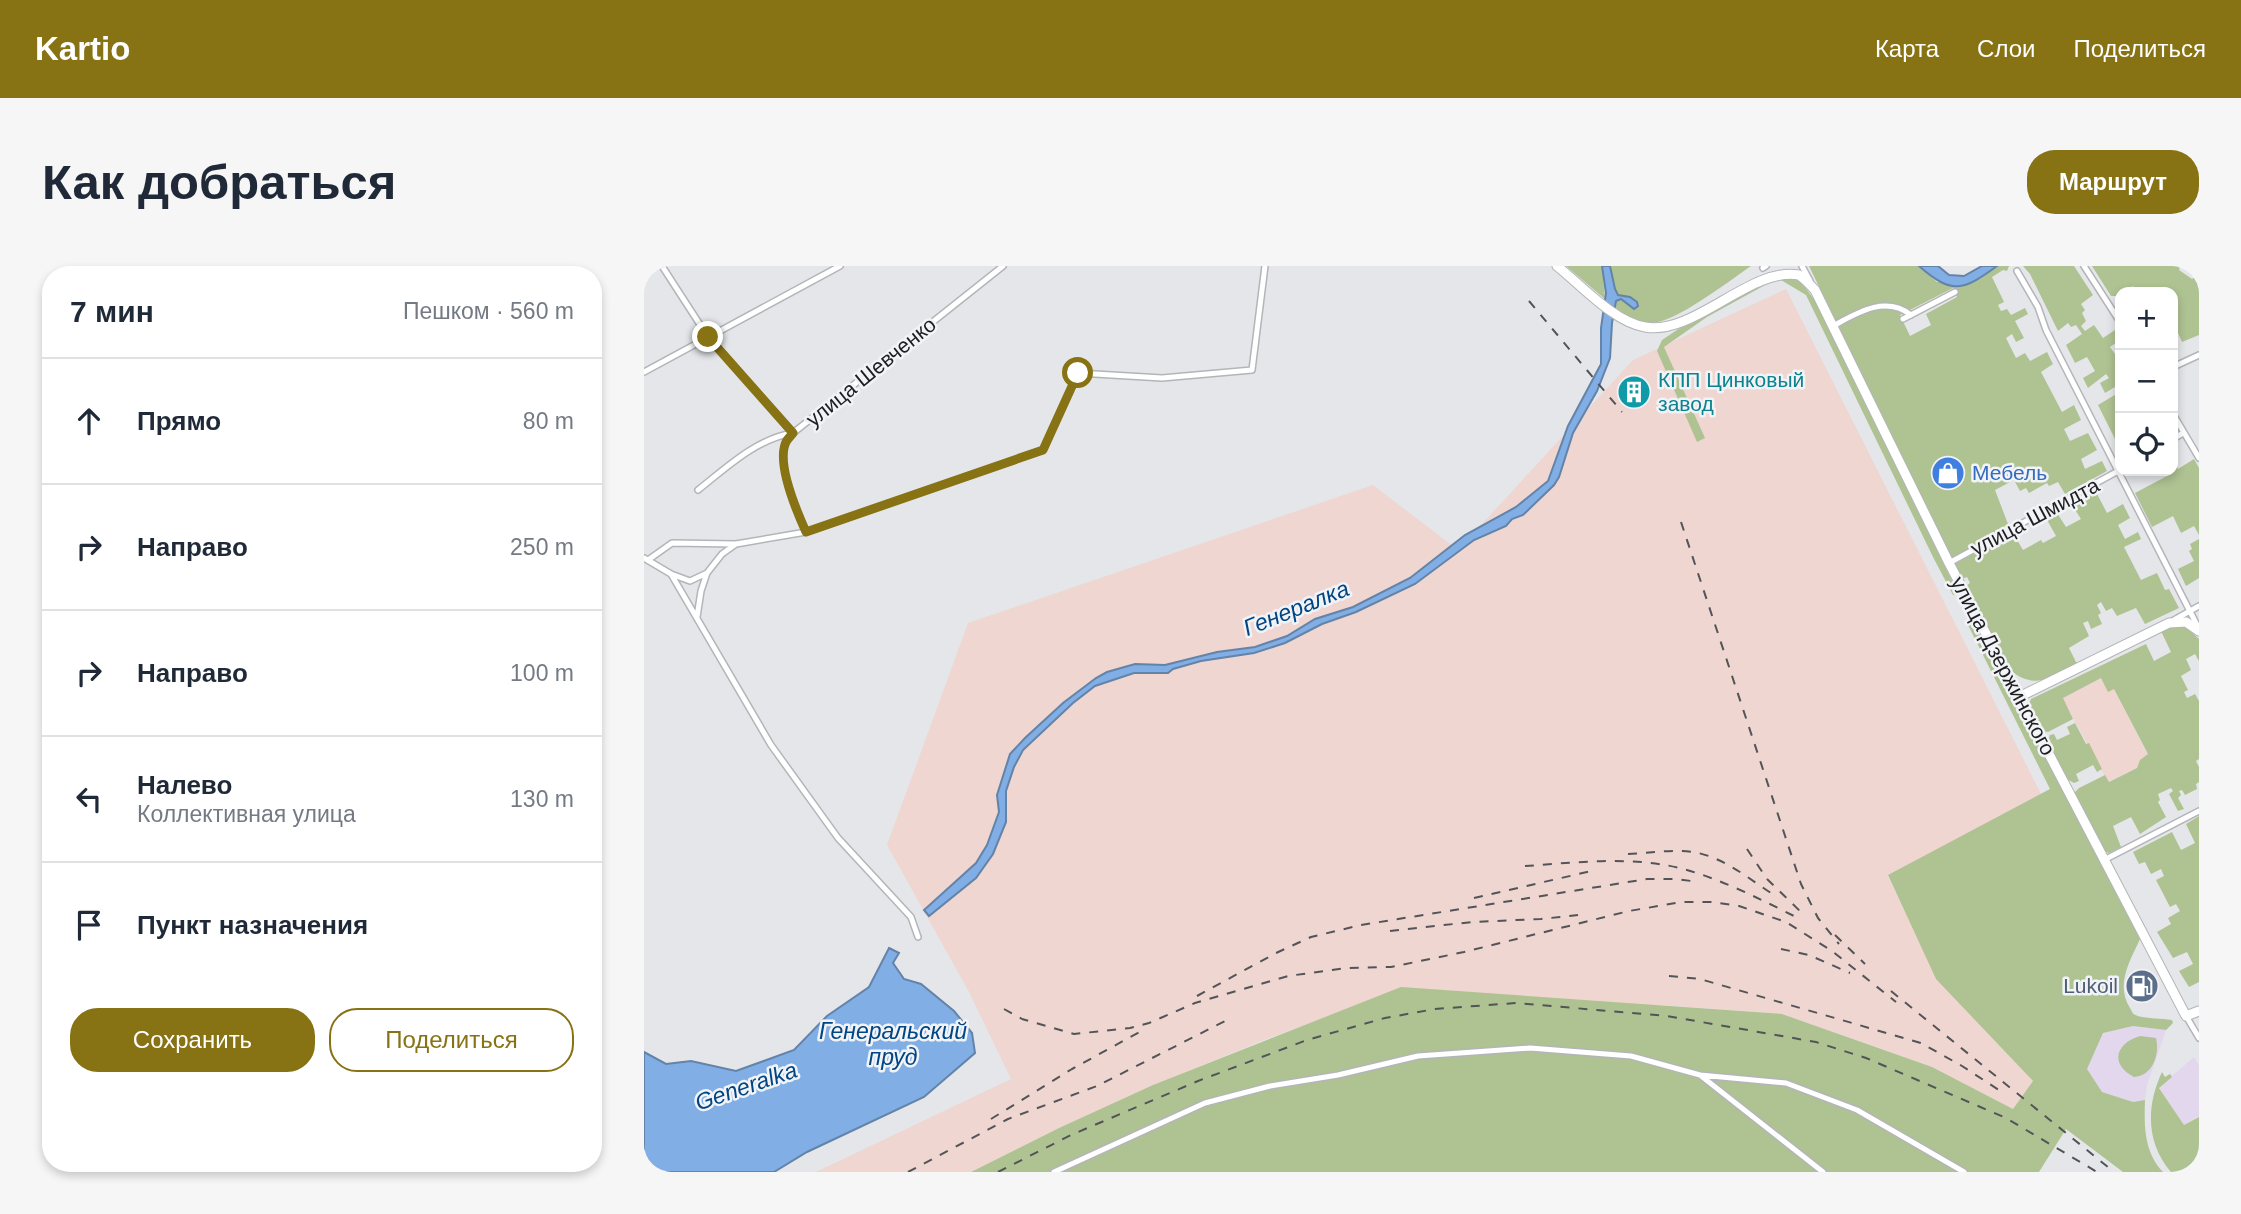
<!DOCTYPE html>
<html lang="ru">
<head>
<meta charset="utf-8">
<style>
  :root { --surface:#fff; --page:#f6f6f7; --text:#1f2937; --muted:#747a83; --line:#e0e1e3; --accent:#877214 }
  body { margin:0; font-family:Arial,sans-serif; background:var(--page); color:var(--text) }
  .controls { position:absolute; right:21px; top:21px; display:grid; overflow:hidden; border-radius:14px; box-shadow:0 4px 10px #0003 }
  .controls button { width:63px; height:63px; display:grid; place-items:center; padding:0; border:0; border-bottom:2px solid var(--line); background:var(--surface); color:var(--text); font:35px sans-serif }
  .stop { position:absolute; width:21px; height:21px; margin:-16px; border:5px solid #877214; border-radius:50%; background:#fff }
  .stop.end { background:#877214; border-color:#fff; box-shadow:0 2px 7px #0008 }
  .list { margin:0; padding:0; list-style:none }
  h2 { display:flex; justify-content:space-between; align-items:center; height:91px; margin:0; padding:0 28px; font-size:30px }
  h2 small { font-size:23px; font-weight:400; color:var(--muted) }
  .list li { display:grid; grid-template-columns:46px 1fr auto; gap:21px; align-items:center; box-sizing:border-box; height:126px; padding:0 28px; border-top:2px solid var(--line) }
  .list b { display:block; font-size:26px; white-space:nowrap }
  .list p { margin:0; font-size:23px; white-space:nowrap; color:var(--muted) }
  .list em { font-size:23px; font-style:normal; color:var(--muted) }
  .actions { display:flex; gap:14px; padding:21px 28px }
  .actions a { flex:1; padding:16px 0; border:2px solid var(--accent); border-radius:28px; text-align:center; font-size:24px; color:var(--accent) }
  .actions .main { background:var(--accent); color:#fff }
  .icon { flex:none; width:38px; height:38px; fill:none; stroke:currentColor; stroke-width:2; stroke-linecap:round; stroke-linejoin:round }
  .map { position:relative; flex:none; width:1555px; height:906px; overflow:hidden; border-radius:28px }
  header { display:flex; align-items:center; gap:42px; box-sizing:border-box; height:98px; padding:0 35px; background:var(--accent); color:#fff }
  header strong { font-size:33px }
  nav { display:flex; gap:38px; margin-inline-start:auto; font-size:24px }
  .intro { display:flex; align-items:center; justify-content:space-between; box-sizing:border-box; height:168px; padding:0 42px }
  h1 { margin:0; font-size:49px }
  .button { padding:18px 32px; border-radius:28px; background:var(--accent); color:#fff; font-size:24px; font-weight:700 }
  main { display:flex; gap:42px; padding:0 42px }
  aside { flex:1; background:var(--surface); border-radius:28px; box-shadow:0 4px 10px #0003 }
  .map>svg:first-child { display:block }
  .commercial { fill:#e2d7ec }
  .industrial { fill:#efd6d0 }
  .green { fill:#afc292; fill-rule:evenodd }
  .water { fill:#81aee4; stroke:#6383a9; stroke-width:2 }
  .lines { fill:none; stroke-linecap:round; stroke-linejoin:round }
  .street-casing { stroke:#b3b5b9; stroke-width:8 }
  .primary-casing { stroke:#b3b5b9; stroke-width:11 }
  .street { stroke:#fff; stroke-width:5 }
  .primary { stroke:#fff; stroke-width:9 }
  .rail { stroke:#535457; stroke-width:2; stroke-dasharray:9 9; stroke-linecap:butt }
  .route { stroke:#877214; stroke-width:9 }
  .labels { text-anchor:middle; stroke-width:5; stroke-linejoin:round; paint-order:stroke }
  .street-label { font-size:21px; fill:#1e1e20; stroke:#f1f3f7 }
  .culture-label { font-size:21px; fill:#0d838f; stroke:#f1f3f7; text-anchor:start }
  .shop-label { font-size:21px; fill:#366cbe; stroke:#f1f3f7; text-anchor:start }
  .service-label { font-size:21px; fill:#4e5e75; stroke:#f1f3f7; text-anchor:end }
  .water-label { font-size:23px; font-style:italic; fill:#004584; stroke:#f1f3f7 }
</style>
</head>
<body>
<header>
<strong>Kartio</strong>
<nav><a>Карта</a><a>Слои</a><a>Поделиться</a></nav>
</header>
<div class="intro"><h1>Как добраться</h1><a class="button">Маршрут</a></div>
<main>
<aside>
<h2>7 мин<small>Пешком · 560 m</small></h2>
<ul class="list">
<li><svg class="icon" aria-label="ahead" viewBox="0 0 24 24"><path d="M12 20V5M6 11l6-6 6 6"/></svg><div><b>Прямо</b></div><em>80 m</em></li>
<li><svg class="icon" aria-label="right" viewBox="0 0 24 24"><path d="M7 20v-9h11M14 6l5 5-5 5"/></svg><div><b>Направо</b></div><em>250 m</em></li>
<li><svg class="icon" aria-label="right" viewBox="0 0 24 24"><path d="M7 20v-9h11M14 6l5 5-5 5"/></svg><div><b>Направо</b></div><em>100 m</em></li>
<li><svg class="icon" aria-label="left" viewBox="0 0 24 24"><path d="M17 20v-9H6M10 6l-5 5 5 5"/></svg><div><b>Налево</b><p>Коллективная улица</p></div><em>130 m</em></li>
<li><svg class="icon" aria-label="arrive" viewBox="0 0 24 24"><path d="M6 21V4h12l-3 4 3 4H6"/></svg><div><b>Пункт назначения</b></div></li>
</ul>
<div class="actions"><a class="main">Сохранить</a><a>Поделиться</a></div>
</aside>
<div class="map">
<svg width="1555" height="906" viewBox="0 0 1555 906">
  <rect width="100%" height="100%" fill="#e4e6ea"/>
  <!-- commercial -->
  <path class="commercial" d="M 1489,760 L 1522,764 L 1503,819 L 1501,834 L 1489,836 L 1458,826 L 1443,803 L 1459,767 Z
    M 1550,791 L 1555,799 L 1555,850 L 1540,859 L 1515,821 Z"/>
  <!-- industrial -->
  <path class="industrial" d="M 1142,23 L 1397,528 L 1244,610 L 1293,713 L 1389,815 L 1369,843 L 1288,801 L 1138,748 L 1017,739 L 677,753 L 625,772 L 509,819 L 415,862 L 327,906 L 172,906 L 367,813 L 325,726 L 243,579 L 324,357 L 729,219 L 814,284 L 989,94 Z
    M 1457,412 L 1470,423 L 1504,489 L 1493,502 L 1464,516 L 1418,432 Z"/>
  <!-- green -->
  <path class="green" d="M 922,0 L 958,0 L 961,33 Z
    M 966,0 L 1107,0 C 1085,15 1030,58 1006,57 C 993,57 980,49 971,41 L 972,35 L 977,33 L 981,37 L 988,34 L 986,31 L 974,29 L 971,24 Z
    M 1165,0 L 1275,0 L 1293,16 L 1336,13 L 1353,0 L 1365,0 L 1363,5 L 1359,4 L 1348,11 L 1360,36 L 1354,39 L 1357,45 L 1363,43 L 1367,49 L 1381,42 L 1384,48 L 1371,55 L 1380,72 L 1372,76 L 1368,68 L 1362,72 L 1372,92 L 1381,87 L 1386,95 L 1403,86 L 1409,98 L 1397,106 L 1418,146 L 1430,139 L 1437,154 L 1420,163 L 1426,175 L 1444,167 L 1453,184 L 1437,193 L 1441,203 L 1458,195 L 1463,205 L 1421,228 L 1414,216 L 1405,220 L 1403,217 L 1385,227 L 1382,222 L 1376,225 L 1370,214 L 1351,224 L 1364,258 L 1364,272 L 1370,269 L 1379,284 L 1397,274 L 1399,277 L 1412,270 L 1402,252 L 1413,247 L 1422,261 L 1437,253 L 1428,239 L 1452,226 L 1463,247 L 1479,238 L 1486,252 L 1474,259 L 1481,273 L 1494,266 L 1497,273 L 1480,281 L 1497,314 L 1513,307 L 1521,324 L 1525,323 L 1535,342 L 1501,358 L 1492,342 L 1473,350 L 1468,342 L 1462,345 L 1457,336 L 1453,339 L 1457,347 L 1454,349 L 1458,358 L 1447,363 L 1444,355 L 1439,357 L 1445,370 L 1425,382 L 1433,398 C 1408,411 1392,425 1366,404 L 1322,320 L 1326,317 L 1323,311 L 1318,313 L 1308,295 ZM 1309,22 L 1313,31 L 1282,48 L 1287,59 L 1266,70 L 1256,49 Z
    M 1379,0 L 1430,0 L 1449,29 L 1437,38 L 1441,44 L 1438,47 L 1442,55 L 1437,60 L 1441,65 L 1450,59 L 1459,72 L 1471,64 L 1476,74 L 1466,81 L 1476,95 L 1476,175 L 1473,177 L 1454,139 L 1474,127 L 1471,121 L 1461,127 L 1456,117 L 1465,112 L 1462,108 L 1444,122 L 1439,112 L 1451,105 L 1443,91 L 1431,97 L 1422,79 L 1438,68 L 1432,59 L 1427,61 L 1424,57 L 1414,65 L 1386,8 Z
    M 1448,0 L 1536,0 L 1535,4 L 1548,13 L 1555,9 L 1555,69 L 1538,76 L 1534,67 L 1529,69 L 1529,26 L 1493,26 L 1489,20 L 1473,30 L 1467,30 Z
    M 1132,7 L 1154,12 L 1172,36 L 1314,327 L 1309,329 L 1289,291 L 1162,29 L 1137,14 L 1132,13 L 1063,51 L 1020,81 L 1061,172 L 1053,176 L 1013,85 L 1018,74 L 1112,11 Z
    M 1550,193 L 1555,202 L 1555,269 L 1550,260 L 1537,267 L 1529,250 L 1508,261 L 1491,227 L 1523,210 L 1520,205 L 1529,205 L 1529,196 L 1534,203 Z
    M 1555,273 L 1555,312 L 1542,320 L 1534,303 L 1550,295 L 1545,285 L 1548,283 L 1546,278 Z
    M 1330,353 L 1421,524 L 1496,673 C 1486,695 1471,719 1486,742 C 1489,747 1488,748 1494,750 C 1504,753 1517,752 1528,754 L 1529,757 L 1522,764 L 1489,760 L 1459,767 L 1443,803 L 1458,826 L 1489,836 L 1501,834 C 1500,860 1500,886 1519,906 L 1479,906 L 1422,863 L 1395,906 L 327,906 L 415,862 L 509,819 L 757,721 L 1138,748 L 1288,801 L 1369,843 L 1389,815 L 1292,713 L 1244,609 L 1406,523 L 1323,357 Z
    M 1527,360 L 1542,361 L 1555,373 L 1555,395 L 1551,388 L 1542,393 L 1547,404 L 1537,410 L 1544,424 L 1540,426 L 1543,432 L 1551,428 L 1555,435 L 1555,493 L 1552,495 L 1555,501 L 1555,516 L 1552,518 L 1553,523 L 1541,529 L 1538,524 L 1535,525 L 1537,529 L 1534,532 L 1540,543 L 1534,545 L 1525,528 L 1529,525 L 1527,522 L 1514,528 L 1516,534 L 1514,536 L 1522,551 L 1496,568 L 1487,551 L 1469,560 L 1477,581 L 1465,587 L 1459,585 L 1430,527 L 1435,522 L 1461,509 L 1465,516 L 1493,502 L 1496,494 L 1504,488 L 1470,423 L 1464,426 L 1457,412 L 1419,432 L 1429,453 L 1404,466 L 1397,465 L 1384,440 L 1387,433 L 1502,378 L 1510,395 L 1527,386 L 1517,365 Z
    M 1431,457 L 1442,478 L 1445,477 L 1458,503 L 1453,506 L 1449,499 L 1432,508 L 1435,515 L 1430,517 L 1421,512 L 1403,477 L 1406,469 L 1410,468 L 1413,474 L 1426,468 L 1423,461 Z
    M 1555,550 L 1555,716 L 1545,721 L 1535,705 L 1549,698 L 1543,686 L 1529,692 L 1513,666 L 1527,658 L 1524,652 L 1536,645 L 1532,638 L 1526,641 L 1512,614 L 1520,610 L 1517,603 L 1507,608 L 1501,596 L 1495,598 L 1489,586 L 1528,566 L 1537,584 L 1551,577 L 1542,558 Z
    M 1496,770 L 1512,772 C 1516,788 1509,810 1490,811 C 1465,798 1472,777 1496,770 Z
    M 1518,806 L 1521,811 L 1526,808 L 1528,811 L 1515,822 L 1540,859 L 1555,851 L 1555,906 L 1527,906 C 1502,877 1502,840 1518,806 Z"/>
  <!-- water -->
  <path class="water" d="M 958,0 L 966,0 L 971,23 L 974,29 L 986,31 L 993,36 L 994,40 L 990,43 L 977,33 L 972,35 L 968,57 L 966,92 L 953,125 L 929,167 L 915,211 L 910,219 L 879,249 L 868,253 L 862,260 L 830,274 L 771,318 L 712,346 L 678,358 L 641,377 L 610,387 L 557,395 L 529,403 L 524,407 L 490,407 L 451,420 L 429,437 L 379,484 L 370,501 L 362,525 L 362,556 L 349,588 L 332,612 L 285,650 L 280,644 L 332,597 L 343,579 L 355,546 L 353,529 L 366,488 L 381,472 L 419,437 L 452,412 L 463,406 L 491,398 L 521,399 L 573,386 L 611,381 L 643,370 L 671,353 L 709,341 L 766,312 L 821,269 L 872,241 L 904,215 L 924,160 L 957,98 L 957,62 L 962,27 Z
    M 1275,0 L 1294,0 L 1305,9 L 1320,10 L 1338,0 L 1353,0 C 1319,25 1308,29 1275,0 Z
    M 245,682 L 255,687 L 249,697 L 260,713 L 277,718 L 310,745 L 328,767 L 331,787 L 280,831 L 163,886 L 130,906 L 0,906 L 0,786 L 22,798 L 47,795 L 92,805 L 150,784 L 183,750 L 225,721 Z"/>
  <g class="lines">
    <defs>
      <path id="street" d="M 18,0 L 64,71 L 149,167
        M 1158,0 L 1166,15
        M 1440,0 L 1476,56
        M 1119,2 L 1122,0
        M 1373,5 L 1394,41 L 1402,64 L 1554,361
        M 1259,53 L 1311,26
        M 1189,60 C 1213,47 1241,29 1267,49
        M 1529,101 L 1555,89
        M 0,106 L 196,0
        M 1529,148 L 1555,192
        M 149,167 C 147,170 144,172 142,176 C 132,197 153,246 162,266
        M 1529,173 L 1539,167
        M 54,224 C 83,201 112,173 149,167 L 359,0
        M 0,292 L 27,308 L 127,479 L 194,572 L 267,651 L 274,671
        M 4,294 L 28,277 L 92,278 L 162,266 L 399,184 L 434,107 L 518,112 L 608,104 L 621,0
        M 1305,297 L 1476,204
        M 27,308 L 46,315 L 63,307 L 78,288 L 92,278
        M 53,351 L 57,325 L 63,307
        M 1530,354 L 1555,340
        M 1460,594 L 1555,545
        M 1542,750 L 1555,772
        M 1056,809 L 1142,817 L 1213,844 L 1320,906
        M 410,906 L 561,837 L 626,820 L 694,809 L 774,790 L 886,782 L 987,790 L 1056,809 L 1179,906"/>
      <path id="primary" d="M 913,0 C 937,19 970,56 1001,61 C 1050,70 1107,0 1155,9 C 1161,13 1166,19 1171,24 L 1305,297 L 1542,750 L 1555,745
        M 1375,431 L 1525,357 L 1542,356 L 1555,365"/>
    </defs>
    <!-- street casing -->
    <use href="#street" class="street-casing"/>
    <!-- primary casing -->
    <use href="#primary" class="primary-casing"/>
    <!-- street -->
    <use href="#street" class="street"/>
    <!-- primary -->
    <use href="#primary" class="primary"/>
    <!-- rail -->
    <path class="rail" d="M 885,35 L 978,146
      M 1037,256 L 1157,618 L 1174,652 L 1195,678
      M 1103,583 L 1123,613 L 1160,649
      M 984,588 C 1006,587 1028,583 1049,586 C 1080,591 1105,613 1130,629
      M 881,600 C 926,597 975,591 1021,599 C 1063,606 1112,631 1150,650
      M 830,632 L 952,604
      M 746,665 L 828,656 L 897,653 L 934,649
      M 1191,669 L 1221,698
      M 1137,683 L 1165,689 L 1206,707
      M 1025,710 L 1056,713 L 1277,777 L 1318,800 L 1361,828
      M 1247,725 L 1470,906
      M 553,730 L 632,687 L 667,671 L 717,659 L 1003,613 L 1032,613 L 1055,616
      M 360,743 L 378,753 L 430,768 L 486,762 L 505,757 L 551,737 L 644,710 L 703,702 L 747,701 L 820,686 L 985,645 L 1038,636 L 1067,636 L 1095,640 L 1142,656 L 1188,685 L 1252,736
      M 347,853 L 428,803 L 501,763
      M 264,906 L 364,853 L 453,820 L 587,752
      M 354,906 L 427,869 L 554,815 L 663,774 L 741,752 L 791,743 L 872,737 L 1023,750 L 1172,776 L 1222,792 L 1362,852 L 1453,906"/>
  </g>
  <g class="lines">
    <!-- route -->
    <path class="route" d="M 64,71 L 149,167 C 147,170 144,172 142,176 C 132,197 153,246 162,266 L 399,184 L 434,107"/>
  </g>
  <!-- icons -->
  <defs>
    <symbol id="building-disc" viewBox="-11 -11 22 22"><circle r="9.5" fill="#0f9aa8" stroke="#f1f3f7"/><path d="M-4-6H4V6H1V3H-1V6H-4ZM-2.5-4.3h1.7v1.8h-1.7ZM.8-4.3h1.7v1.8H.8ZM-2.5-1h1.7V.8h-1.7ZM.8-1h1.7V.8H.8Z" fill="#fff"/></symbol>
    <symbol id="shop-disc" viewBox="-11 -11 22 22"><circle r="9.5" fill="#3f7fe0" stroke="#f1f3f7"/><path d="M-5-2.5h2.3a2.7 3.5 0 0 1 5.4 0H5L5.5 6h-11ZM-1.5-2.5h3a1.5 2.3 0 0 0-3 0Z" fill="#fff"/></symbol>
    <symbol id="fuel-disc" viewBox="-11 -11 22 22"><circle r="9.5" fill="#5c6f8a" stroke="#f1f3f7"/><path d="M-5.5-6h7V0h2V4h1.3V-2.5L3-4.5l.8-.8L6-3V5H2.5V1h-1V6h-7ZM-4.2-4.7v3.2H.2V-4.7Z" fill="#fff"/></symbol>
  </defs>
  <g fill-rule="evenodd">
    <use href="#building-disc" x="971" y="107" width="38" height="38"/>
    <use href="#shop-disc" x="1285" y="188" width="38" height="38"/>
    <use href="#fuel-disc" x="1479" y="701" width="38" height="38"/>
  </g>
  <g class="labels">
    <!-- street labels -->
    <g class="street-label">
      <text transform="translate(227 106) rotate(-39)" y="7">улица Шевченко</text>
      <text transform="translate(1391 251) rotate(-28)" y="7">улица Шмидта</text>
      <text transform="translate(1359 400) rotate(62)" y="7">улица Дзержинского</text>
    </g>
    <!-- culture labels -->
    <g class="culture-label">
      <text x="1014" y="121">КПП Цинковый<tspan x="1014" dy="24">завод</tspan></text>
    </g>
    <!-- shop labels -->
    <g class="shop-label">
      <text x="1328" y="214">Мебель</text>
    </g>
    <!-- service labels -->
    <g class="service-label">
      <text x="1474" y="727">Lukoil</text>
    </g>
    <!-- water labels -->
    <g class="water-label">
      <text transform="translate(652 342) rotate(-22)" y="8">Генералка</text>
      <text x="249" y="773">Генеральский<tspan x="249" dy="26">пруд</tspan></text>
      <text transform="translate(102 820) rotate(-19)" y="8">Generalka</text>
    </g>
  </g>
</svg>
<div class="controls">
<button>+</button>
<button>−</button>
<button><svg class="icon" aria-label="locate" viewBox="0 0 24 24"><circle cx="12" cy="12" r="6"/><path d="M12 2v4M12 18v4M2 12h4M18 12h4"/></svg></button>
</div>
<div class="stop" style="left:434px;top:107px"></div>
<div class="stop end" style="left:64px;top:71px"></div>
</div>
</main>
</body>
</html>
